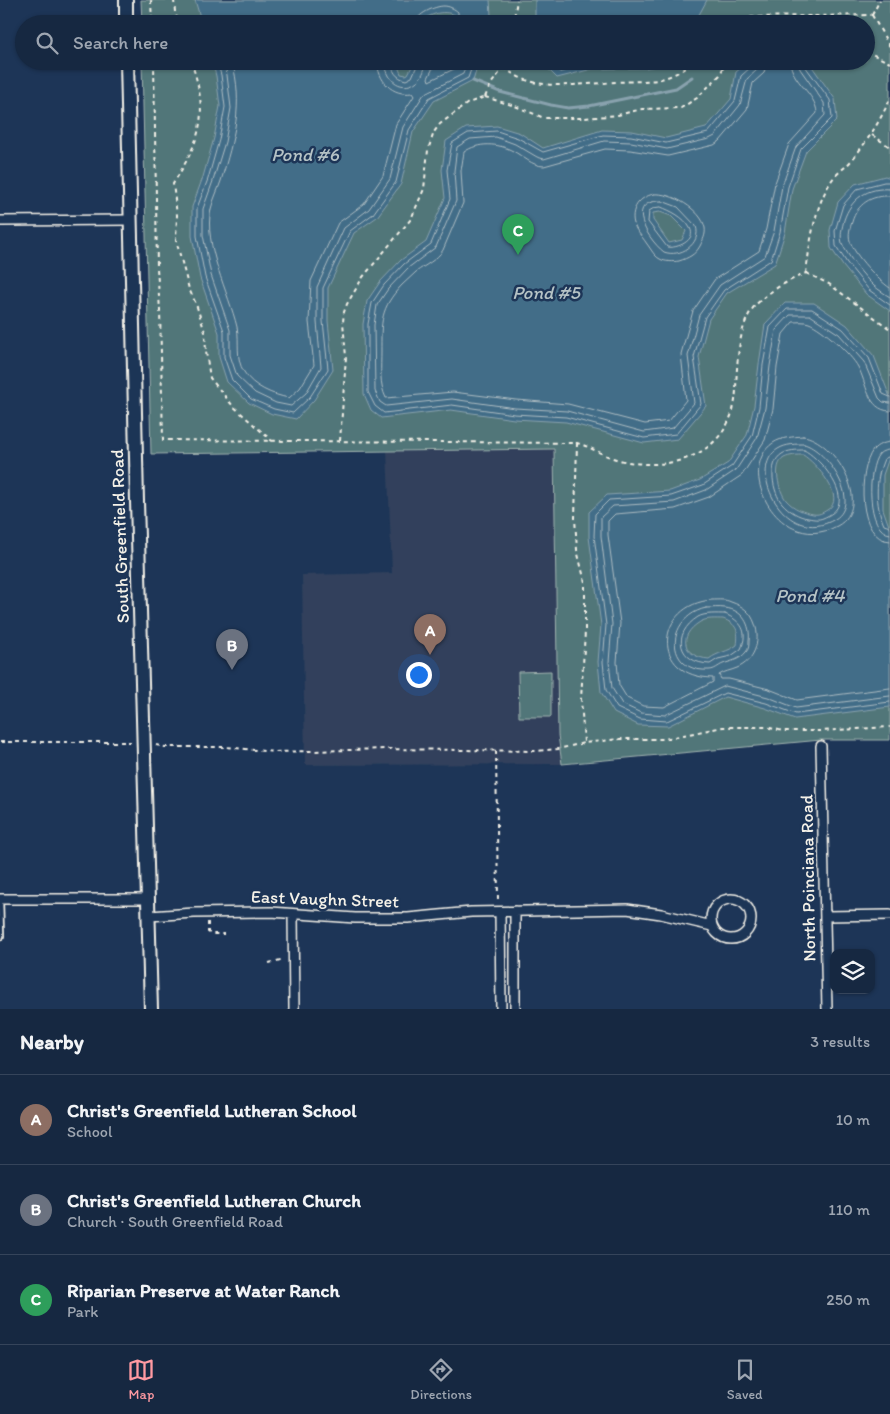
<!DOCTYPE html>
<html lang="en">
<head>
<meta charset="utf-8">
<style>
  :root { --surface:#162841; --page:#23344c; --text:#f1f3f6; --muted:#9ea6b1; --line:#35445a; --accent:#ff9aa2 }
  body { margin:0; font-family:Itim,sans-serif; background:var(--page); color:var(--text) }
  .controls { position:absolute; right:15px; bottom:15px; display:grid; overflow:hidden; border-radius:10px; box-shadow:0 1px 4px #0004 }
  .controls button { width:45px; height:45px; display:grid; place-items:center; padding:0; border:0; border-bottom:1px solid var(--line); background:var(--surface); color:var(--text); font:25px sans-serif }
  .you { position:absolute; left:418px; top:674px; width:18px; height:18px; margin:-12px; border:4px solid #fff; border-radius:50%; background:#1a73e8; box-shadow:0 0 0 8px #1a73e833 }
  .badge { display:grid; place-items:center; width:32px; height:32px; border-radius:50%; background:var(--accent); color:#fff; font-size:16px; font-weight:700 }
  .pin { position:absolute; translate:-50% -41px; filter:drop-shadow(0 1px 2px #0008) }
  .pin::after { content:''; position:absolute; top:26px; width:18px; height:15px; background:inherit; clip-path:polygon(0 0,100% 0,50% 100%) }
  .list { margin:0; padding:0; list-style:none }
  h2 { display:flex; justify-content:space-between; align-items:center; height:65px; margin:0; padding:0 20px; font-size:21px }
  h2 small { font-size:16px; font-weight:400; color:var(--muted) }
  .list li { display:grid; grid-template-columns:32px 1fr auto; gap:15px; align-items:center; box-sizing:border-box; height:90px; padding:0 20px; border-top:1px solid var(--line) }
  .list b { display:block; font-size:19px; white-space:nowrap }
  .list p { margin:0; font-size:16px; white-space:nowrap; color:var(--muted) }
  .list em { font-size:16px; font-style:normal; color:var(--muted) }
  .icon { flex:none; width:28px; height:28px; fill:none; stroke:currentColor; stroke-width:2; stroke-linecap:round; stroke-linejoin:round }
  .map { position:relative; flex:none; width:890px; height:1009px; overflow:hidden }
  .search { position:absolute; background:var(--surface); box-shadow:0 1px 4px #0004; left:15px; right:15px; top:15px; height:55px; display:flex; align-items:center; gap:12px; box-sizing:border-box; padding:0 18px; border-radius:28px; color:var(--muted); font-size:19px }
  .sheet { height:335px; background:var(--surface) }
  nav { display:flex; justify-content:space-around; align-items:center; box-sizing:border-box; height:70px; border-top:1px solid var(--line); background:var(--surface); font-size:14px; color:var(--muted) }
  nav a { display:grid; justify-items:center; gap:2px }
  nav .on { color:var(--accent) }
  .map>svg:first-child { display:block }
  .built { fill:#30415c }
  .green { fill:#517679; stroke:#a2b4b0 }
  .water { fill:#426d88; stroke:#89a2ae; fill-rule:evenodd }
  .lines { fill:none; stroke-linecap:round; stroke-linejoin:round }
  .shore { stroke:#adbcc2; stroke-width:1 }
  .stream { stroke:#89a2ae; stroke-width:3 }
  .service-casing { stroke:#f4f1e8; stroke-width:8 }
  .minor-casing { stroke:#f4f1e8; stroke-width:12 }
  .secondary-casing { stroke:#f4f1e8; stroke-width:16 }
  .path { stroke:#f4f1e8; stroke-width:2; stroke-dasharray:4 4; stroke-linecap:butt }
  .service { stroke:#1d3557; stroke-width:4.5 }
  .minor { stroke:#1d3557; stroke-width:9 }
  .secondary { stroke:#1d3557; stroke-width:12 }
  .labels { text-anchor:middle; stroke-width:5; stroke-linejoin:round; paint-order:stroke }
  .street-label { font-size:18px; fill:#f4f1e8; stroke:#1d3557 }
  .water-label { font-size:19px; font-style:italic; fill:#b6c3c6; stroke:#1d3557 }
</style>
</head>
<body>
<div class="map">
<svg width="890" height="1009" viewBox="0 0 890 1009">
  <rect width="100%" height="100%" fill="#1d3557"/>
  <filter id="ink" filterUnits="userSpaceOnUse"><feTurbulence type="fractalNoise" baseFrequency=".02" numOctaves="2"/><feDisplacementMap in="SourceGraphic" scale="10" xChannelSelector="R" yChannelSelector="G"/><feConvolveMatrix kernelMatrix="1 2 1 2 8 2 1 2 1" color-interpolation-filters="sRGB"/></filter>
  <g filter="url(#ink)">
    <!-- built -->
    <path class="built" d="M 554,449 L 558,735 L 562,764 L 305,765 L 302,575 L 392,573 L 387,451 Z"/>
    <!-- green -->
    <path class="green" d="M 141,0 L 890,0 L 890,740 L 821,740 L 562,764 L 558,735 L 554,449 L 151,454 L 142,61 L 866,61 L 866,24 L 142,24 Z
      M 551,671 L 551,717 L 519,717 L 518,672 Z"/>
    <!-- water -->
    <path class="water" d="M 195,0 L 490,0 L 491,15 L 489,24 L 446,24 L 455,15 C 442,9 428,15 417,24 L 202,24 Z
      M 535,0 L 707,0 L 694,24 L 535,24 Z
      M 212,61 L 396,61 L 401,74 L 406,75 L 408,74 L 415,61 L 479,61 L 473,81 L 434,101 L 413,132 L 401,184 L 377,217 L 354,233 L 328,288 L 328,321 L 333,370 L 314,400 L 296,419 L 272,414 L 249,403 L 227,382 L 219,357 L 219,333 L 200,278 L 192,236 L 192,207 L 203,177 L 214,138 L 220,106 L 216,76 Z
      M 540,61 L 669,61 L 667,64 L 646,68 L 592,69 L 557,78 Z
      M 750,61 L 808,61 L 835,99 L 837,120 L 806,151 L 792,189 L 785,233 L 775,264 L 727,293 L 709,319 L 699,357 L 706,406 L 678,439 L 644,443 L 566,422 L 514,419 L 451,410 L 381,418 L 371,410 L 364,394 L 363,324 L 367,301 L 380,282 L 401,260 L 426,242 L 445,198 L 442,170 L 446,141 L 466,128 L 497,126 L 520,133 L 543,148 L 602,130 L 632,131 L 666,138 L 706,128 L 731,99 L 736,72 ZM 660,212 L 671,216 L 686,231 L 682,240 L 669,243 L 653,220 L 653,213 Z
      M 885,176 L 890,178 L 890,311 L 866,294 L 843,266 L 831,248 L 830,230 L 838,202 L 855,184 Z
      M 785,303 L 814,303 L 847,325 L 874,356 L 890,397 L 890,455 L 883,475 L 883,509 L 890,529 L 890,707 L 795,719 L 765,708 L 725,697 L 668,726 L 638,725 L 614,713 L 601,692 L 598,662 L 601,625 L 589,537 L 589,512 L 607,495 L 670,491 L 700,480 L 728,463 L 747,435 L 754,406 L 759,364 L 765,324 ZM 803,455 C 815,462 848,499 827,510 C 822,513 819,515 813,514 C 803,512 794,509 786,500 C 779,491 772,465 784,458 C 790,455 797,455 803,455 ZM 723,619 C 737,624 739,631 737,645 C 728,652 718,652 709,659 C 683,657 677,636 700,622 C 706,618 716,619 723,619 Z"/>
    <g class="lines">
      <!-- shore -->
      <path class="shore" d="M 415,24 C 416,14 435,6 444,6 C 449,6 455,9 458,12 L 458,18 L 452,24
        M 217,61 L 221,75 L 225,107 L 219,140 L 208,179 L 197,208 L 197,236 L 205,277 L 224,331 L 224,357 L 232,380 L 251,399 L 274,409 L 293,413 L 310,397 L 328,369 L 323,321 L 323,288 L 350,231 L 373,214 L 396,182 L 409,130 L 429,98 L 468,78 L 474,61
        M 224,61 L 227,75 L 231,108 L 225,142 L 213,181 L 203,209 L 203,235 L 211,275 L 230,330 L 230,355 L 237,376 L 255,393 L 276,403 L 291,406 L 306,393 L 321,367 L 317,322 L 317,287 L 344,228 L 369,209 L 390,179 L 403,127 L 424,94 L 463,74 L 467,61
        M 232,61 C 244,105 234,138 221,181 C 218,190 213,200 211,209 C 203,245 229,293 237,327 C 240,342 235,358 244,372 C 253,387 273,395 289,398 L 300,388 L 314,365 L 309,322 L 311,281 L 338,223 L 364,204 L 383,176 L 396,124 L 414,96 L 412,93 C 392,96 378,81 377,61
        M 385,61 C 387,95 424,93 426,61
        M 391,61 C 392,71 396,78 406,80 L 412,77 L 419,61
        M 433,61 L 432,70 L 428,78 L 429,81 L 456,68 L 459,61
        M 547,61 L 560,72 L 592,64 L 645,63 L 657,61
        M 753,61 L 752,66 L 741,76 L 735,101 L 708,133 L 666,143 L 631,136 L 603,135 L 543,152 L 518,138 L 497,131 L 468,133 L 452,143 L 447,170 L 450,199 L 431,244 L 404,264 L 384,285 L 372,303 L 368,324 L 368,392 L 375,406 L 384,413 L 452,405 L 514,414 L 566,417 L 644,438 L 676,434 L 701,404 L 694,357 L 705,317 L 724,290 L 771,260 L 780,232 L 788,187 L 801,149 L 832,118 L 830,100 L 805,66 L 804,61
        M 759,61 L 757,70 L 747,79 L 740,105 L 715,136 L 709,139 L 667,149 L 631,142 L 604,141 L 544,159 L 537,157 L 515,144 L 496,137 L 470,139 L 457,147 L 454,171 L 456,201 L 436,247 L 408,268 L 388,289 L 377,305 L 374,325 L 375,391 L 380,402 L 386,406 L 452,399 L 515,408 L 567,411 L 644,432 L 673,428 L 694,403 L 688,356 L 699,315 L 720,285 L 765,256 L 774,231 L 782,186 L 796,147 L 825,115 L 824,103 L 800,69 L 798,61
        M 767,61 L 764,73 L 753,83 L 747,109 L 720,141 L 714,145 L 668,156 L 630,150 L 605,149 L 544,166 C 532,166 523,156 513,151 C 498,143 478,142 464,152 L 461,171 L 463,203 L 443,250 C 437,260 425,265 416,272 C 411,276 407,281 402,285 C 380,308 381,322 381,352 C 381,367 379,384 386,398 L 453,392 L 516,400 L 568,404 L 645,424 L 669,421 L 686,400 L 681,354 L 693,311 L 715,279 L 759,251 L 766,229 L 775,183 L 789,144 L 817,113 C 816,93 791,82 790,61
        M 890,182 L 884,182 L 857,189 L 843,205 L 835,231 L 836,246 L 847,263 L 869,290 L 890,305
        M 890,189 C 867,187 851,199 844,220 C 842,228 840,235 842,243 C 846,254 865,278 874,286 C 879,290 885,294 890,297
        M 654,194 C 671,192 702,210 705,228 C 706,235 703,240 700,246 C 695,255 688,258 679,261 C 673,262 665,262 660,259 C 654,256 651,249 647,244 C 644,239 639,234 636,229 C 628,213 637,197 654,194 Z
        M 890,196 C 871,195 857,204 852,222 C 850,228 848,234 850,241 C 855,256 877,279 890,288
        M 662,201 L 678,207 L 696,226 C 702,244 680,258 664,252 C 648,240 623,200 662,201 Z
        M 661,207 C 671,211 684,217 690,228 C 697,240 677,249 667,247 L 648,222 L 649,211 L 654,208 Z
        M 890,397 L 883,394 L 869,358 L 843,329 L 812,309 L 787,309 L 770,327 L 763,365 L 759,407 L 752,436 L 732,466 L 703,485 L 671,496 L 609,500 L 595,514 L 594,536 L 606,625 L 603,662 L 606,690 L 617,708 L 640,719 L 667,721 L 725,693 L 766,703 L 796,714 L 890,702
        M 890,403 L 883,402 L 879,398 L 864,362 L 839,334 L 810,315 L 790,315 L 776,330 L 770,366 L 765,408 L 757,438 L 736,470 L 706,490 L 674,502 L 613,506 L 601,517 L 601,536 L 612,624 L 609,662 L 612,688 L 622,704 L 641,713 L 665,715 L 725,686 L 768,697 L 796,708 L 890,696
        M 890,411 C 867,410 867,383 858,367 C 851,354 822,328 809,323 C 804,321 798,322 793,322 L 783,334 L 777,367 L 773,409 L 765,440 L 742,475 L 709,497 L 675,509 L 615,514 L 608,521 L 608,535 L 620,623 L 617,662 L 619,685 L 627,698 L 643,706 L 664,707 L 713,682 L 713,678 C 649,677 656,604 712,600 C 719,600 725,599 731,602 C 743,606 751,612 755,624 C 761,642 754,661 737,668 C 730,671 725,671 719,675 L 721,679 L 729,679 L 769,689 L 797,700 L 890,688
        M 803,436 C 834,439 875,506 837,526 C 780,557 734,470 773,443 C 782,437 793,437 803,436 Z
        M 890,442 C 883,443 877,445 873,450 C 858,470 857,540 890,541
        M 804,444 C 826,449 863,502 835,519 C 786,549 745,469 778,449 C 786,444 796,444 804,444 Z
        M 804,450 C 818,457 842,485 839,502 C 838,511 830,515 823,518 C 818,520 814,519 808,518 C 799,517 789,511 782,503 C 773,493 767,463 782,454 C 788,450 797,450 804,450 Z
        M 890,450 C 886,450 882,451 879,454 C 867,468 866,532 890,534
        M 890,456 L 884,459 C 875,480 875,504 884,525 L 890,527
        M 706,608 C 712,608 719,607 725,608 C 743,610 751,625 749,641 C 749,645 749,649 746,652 C 740,660 731,661 723,664 C 718,666 715,670 709,670 C 664,673 665,617 706,608 Z
        M 725,614 C 741,621 749,631 741,649 L 731,656 L 718,659 L 710,664 C 678,663 671,634 698,617 C 705,613 717,614 725,614 Z"/>
      <!-- stream -->
      <path class="stream" d="M 473,81 L 500,92 L 551,105 L 568,108 L 589,106 L 676,88 L 692,77"/>
      <defs>
        <path id="service" d="M 0,899 L 1,936 L 0,937"/>
        <path id="minor" d="M 0,221 L 130,220
          M 821,746 L 827,1009
          M711 919a20 20 0 1 1 40 0a20 20 0 1 1-40 0Z
          M 0,899 L 148,899
          M 500,912 L 501,1009
          M 293,914 L 294,1009
          M 149,916 L 194,913 L 271,912 L 355,918 L 408,918 L 471,912 L 627,909 L 661,914 L 712,926
          M 826,916 L 890,915
          M 515,1009 L 515,911"/>
        <path id="secondary" d="M 126,0 L 126,24
          M 127,61 L 137,501 L 151,1009"/>
      </defs>
      <!-- service casing -->
      <use href="#service" class="service-casing"/>
      <!-- minor casing -->
      <use href="#minor" class="minor-casing"/>
      <!-- secondary casing -->
      <use href="#secondary" class="secondary-casing"/>
      <!-- path -->
      <path class="path" d="M 151,0 L 152,24
        M 174,0 L 175,12 L 179,24
        M 872,15 L 890,47
        M 872,15 L 880,0
        M 809,16 L 821,24
        M 513,24 L 517,0
        M 736,24 L 751,17 L 872,15
        M 866,51 L 890,63
        M 154,61 L 157,268 L 160,310 L 163,440 L 577,443 C 591,447 602,455 616,459 C 671,475 734,454 736,389 C 737,365 738,328 753,308 C 766,292 788,281 806,273
        M 191,61 C 209,115 202,137 173,184 L 177,215 L 176,240 L 189,289 L 196,304 L 205,332 L 206,352 L 210,378 L 233,406 L 272,441
        M 504,67 C 530,91 570,85 604,83 C 622,81 640,82 658,80 C 672,76 683,71 693,61
        M 485,97 L 515,106 L 544,118 L 585,118 L 618,115 L 642,109 L 681,108 L 697,98 L 720,75 L 726,61
        M 485,97 L 491,84 L 504,67 L 504,61
        M 872,135 L 890,147
        M 806,273 C 810,243 814,209 830,183 C 835,174 844,169 851,161 C 867,142 880,121 890,99
        M 806,273 L 829,284 L 890,329
        M 340,441 L 346,357 L 343,322 L 344,312 L 347,304 L 363,277 L 411,219 L 424,189 L 428,150 L 434,132 L 440,124 L 468,103 L 485,97
        M 577,443 L 575,518 L 577,550 L 585,582 L 585,631 L 581,699 L 584,743
        M 0,742 L 131,742
        M 156,745 L 165,747 L 226,747 L 274,752 L 386,749 L 536,751 L 558,749 L 584,743 L 620,739 L 664,739 L 723,727 L 766,727 L 783,731 L 821,731 L 890,727
        M 496,751 L 498,901
        M 208,922 L 208,932 L 211,934 L 224,934
        M 269,963 L 284,959"/>
      <!-- service -->
      <use href="#service" class="service"/>
      <!-- minor -->
      <use href="#minor" class="minor"/>
      <!-- secondary -->
      <use href="#secondary" class="secondary"/>
    </g>
  </g>
  <g class="labels">
    <!-- street labels -->
    <g class="street-label">
      <text transform="translate(120 536) rotate(-92)" y="6">South Greenfield Road</text>
      <text transform="translate(808 878) rotate(-91)" y="6">North Poinciana Road</text>
      <text transform="translate(325 899) rotate(2)" y="6">East Vaughn Street</text>
    </g>
    <!-- water labels -->
    <g class="water-label">
      <text x="305" y="161">Pond #6</text>
      <text x="546" y="299">Pond #5</text>
      <text x="810" y="602">Pond #4</text>
    </g>
  </g>
</svg>
<div class="controls">
<button><svg class="icon" aria-label="layers" viewBox="0 0 24 24"><path d="M12 4l9 5-9 5-9-5zM3 14l9 5 9-5"/></svg></button>
</div>
<div class="you"></div>
<div class="pin badge" style="left:430px;top:655px;background:#8d6e63">A</div>
<div class="pin badge" style="left:232px;top:670px;background:#6b7280">B</div>
<div class="pin badge" style="left:518px;top:255px;background:#2e9e5b">C</div>
<div class="search"><svg class="icon" aria-label="search" viewBox="0 0 24 24"><circle cx="10" cy="10" r="6"/><path d="M15 15l6 6"/></svg>Search here</div>
</div>
<section class="sheet">
<h2>Nearby<small>3 results</small></h2>
<ul class="list">
<li><span class="badge" style="background:#8d6e63">A</span><div><b>Christ's Greenfield Lutheran School</b><p>School</p></div><em>10 m</em></li>
<li><span class="badge" style="background:#6b7280">B</span><div><b>Christ's Greenfield Lutheran Church</b><p>Church · South Greenfield Road</p></div><em>110 m</em></li>
<li><span class="badge" style="background:#2e9e5b">C</span><div><b>Riparian Preserve at Water Ranch</b><p>Park</p></div><em>250 m</em></li>
</ul>
</section>
<nav>
<a class="on"><svg class="icon" aria-label="map" viewBox="0 0 24 24"><path d="M3 6l6-2 6 2 6-2v14l-6 2-6-2-6 2zM9 4v14M15 6v14"/></svg>Map</a>
<a><svg class="icon" aria-label="directions" viewBox="0 0 24 24"><path d="M12 3l9 9-9 9-9-9zM9 14v-3h6M13 9l2 2-2 2"/></svg>Directions</a>
<a><svg class="icon" aria-label="saved" viewBox="0 0 24 24"><path d="M7 4h10v16l-5-4-5 4z"/></svg>Saved</a>
</nav>
</body>
</html>
